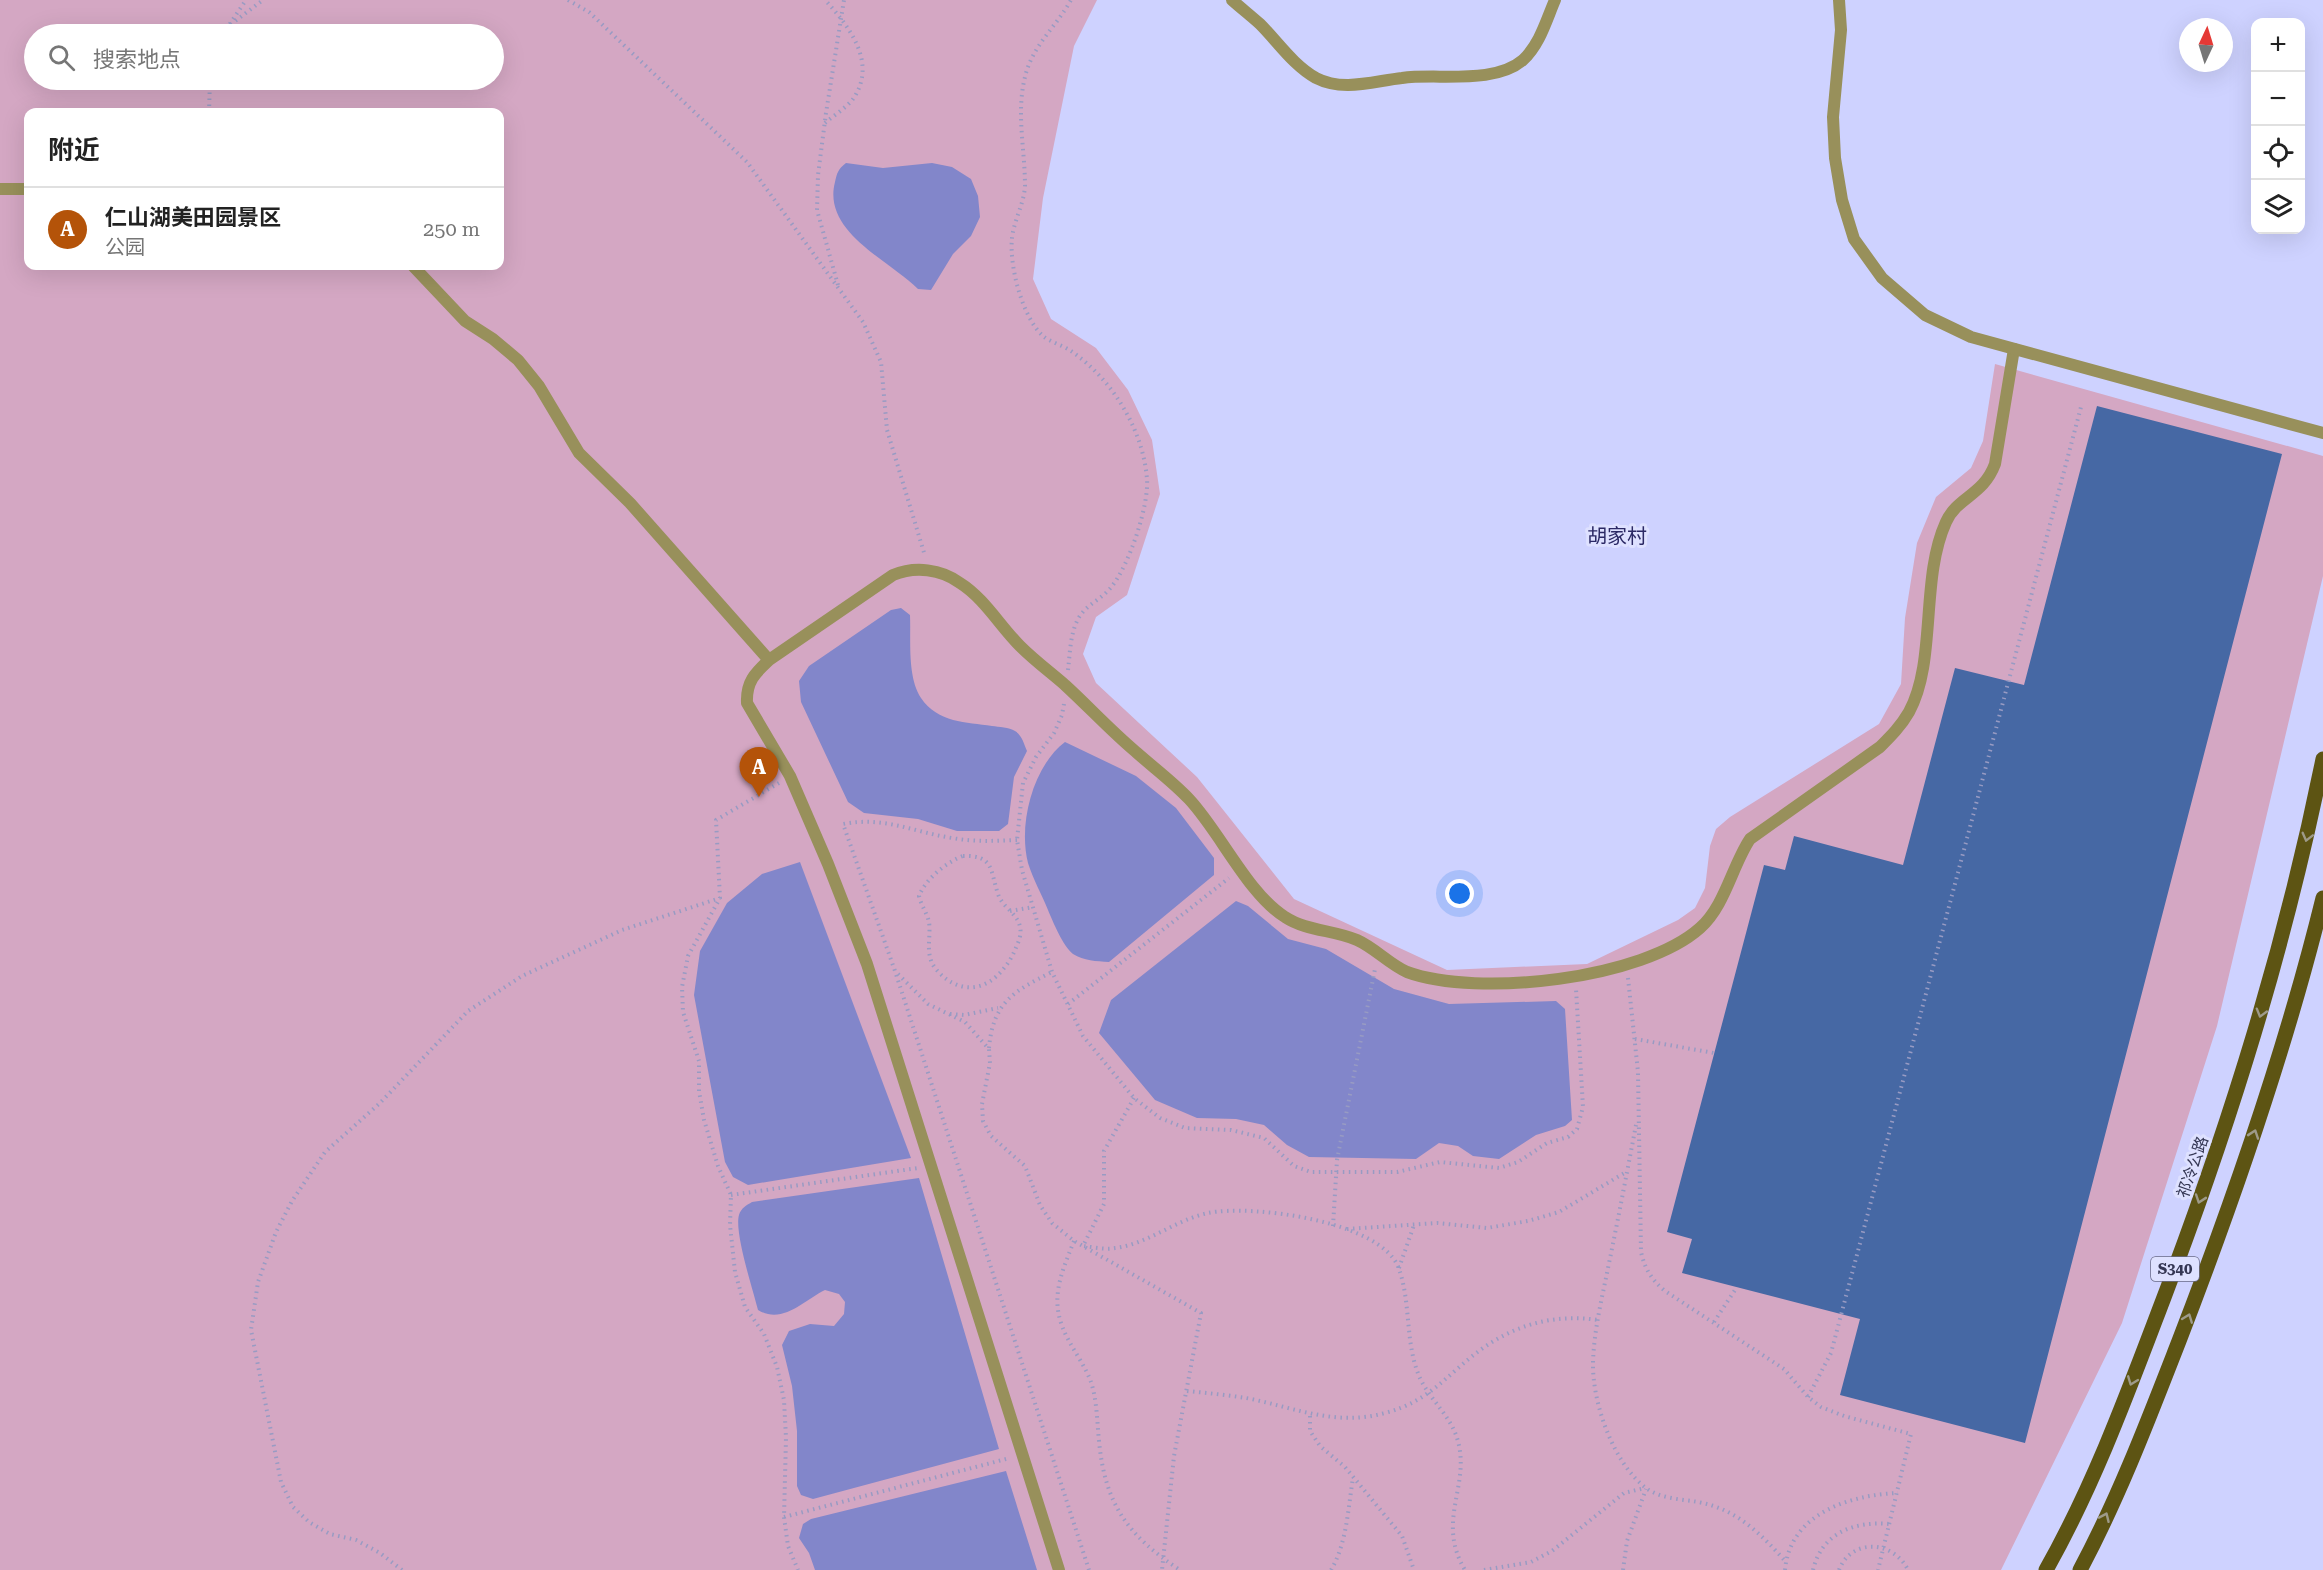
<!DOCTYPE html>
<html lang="zh">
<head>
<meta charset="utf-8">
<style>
  :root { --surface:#fff; --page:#f2f2f2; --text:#222; --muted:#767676; --line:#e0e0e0; --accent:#b45309 }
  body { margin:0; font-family:"Roboto Serif","Noto Sans SC",serif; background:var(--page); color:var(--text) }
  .controls { position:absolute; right:18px; top:18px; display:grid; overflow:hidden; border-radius:12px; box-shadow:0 6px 24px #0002 }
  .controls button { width:54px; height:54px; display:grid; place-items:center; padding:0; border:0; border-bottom:2px solid var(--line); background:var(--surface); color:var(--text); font:30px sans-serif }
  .compass { position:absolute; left:2179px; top:18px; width:54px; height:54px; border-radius:50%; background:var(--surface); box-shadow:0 6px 24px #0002; rotate:4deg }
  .you { position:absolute; left:1460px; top:894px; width:21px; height:21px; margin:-15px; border:4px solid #fff; border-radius:50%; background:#1a73e8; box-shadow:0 0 0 9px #1a73e833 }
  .badge { display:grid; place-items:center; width:39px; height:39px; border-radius:50%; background:var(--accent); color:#fff; font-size:20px; font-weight:700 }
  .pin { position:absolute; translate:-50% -50px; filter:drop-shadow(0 2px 3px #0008) }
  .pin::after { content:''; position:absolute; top:32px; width:21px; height:18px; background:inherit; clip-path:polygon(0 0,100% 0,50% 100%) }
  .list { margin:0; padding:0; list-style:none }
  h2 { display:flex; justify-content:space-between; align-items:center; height:78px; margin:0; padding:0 24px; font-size:26px }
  h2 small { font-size:20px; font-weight:400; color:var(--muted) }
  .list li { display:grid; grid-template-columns:39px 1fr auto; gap:18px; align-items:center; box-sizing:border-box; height:84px; padding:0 24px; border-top:2px solid var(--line) }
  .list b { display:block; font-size:22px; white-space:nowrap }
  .list p { margin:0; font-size:20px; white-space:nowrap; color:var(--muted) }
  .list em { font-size:20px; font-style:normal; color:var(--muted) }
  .icon { flex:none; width:33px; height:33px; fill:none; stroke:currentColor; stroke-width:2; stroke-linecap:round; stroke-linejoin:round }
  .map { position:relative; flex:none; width:2323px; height:1570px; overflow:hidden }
  .search { position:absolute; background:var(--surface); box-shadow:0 6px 24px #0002; left:24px; top:24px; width:480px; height:66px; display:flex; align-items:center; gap:15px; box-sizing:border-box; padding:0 21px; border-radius:33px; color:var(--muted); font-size:22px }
  .panel { position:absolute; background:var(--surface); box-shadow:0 6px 24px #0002; left:24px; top:108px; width:480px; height:162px; border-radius:12px }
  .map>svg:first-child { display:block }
  .green { fill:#d4a7c3; fill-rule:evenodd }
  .water { fill:#8286ca }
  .building { fill:#4668a4 }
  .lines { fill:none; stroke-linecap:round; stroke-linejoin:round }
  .path { stroke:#989bc3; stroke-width:4; stroke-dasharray:1.5 4.5; stroke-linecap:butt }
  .service { stroke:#98905b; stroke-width:12 }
  .minor { stroke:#98905b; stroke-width:12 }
  .primary { stroke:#5d5413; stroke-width:15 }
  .oneway { stroke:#9e9a89 }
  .labels { text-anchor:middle; stroke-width:6; stroke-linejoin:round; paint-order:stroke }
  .shield { fill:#dee1ff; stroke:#686a87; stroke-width:1.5 }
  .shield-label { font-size:15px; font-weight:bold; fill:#353754 }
  .street-label { font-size:16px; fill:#353754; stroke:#dee1ff }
  .quarter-label { font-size:20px; fill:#2b2965; stroke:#dee1ff }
</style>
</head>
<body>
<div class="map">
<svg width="2323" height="1570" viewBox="0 0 2323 1570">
  <rect width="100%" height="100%" fill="#ced2ff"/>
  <!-- green -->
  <path class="green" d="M 0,0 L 1097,0 L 1074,46 L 1043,198 L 1033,279 L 1051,319 L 1096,348 L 1128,390 L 1152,440 L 1160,494 L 1127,595 L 1096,617 L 1083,654 L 1096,683 L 1197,777 L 1294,899 L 1447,970 L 1587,964 L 1678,920 L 1695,908 L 1705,888 L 1710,846 L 1716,829 L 1730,817 L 1879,724 L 1901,684 L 1905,618 L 1917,543 L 1936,497 L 1971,468 L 1983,441 L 1995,364 L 2323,456 L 2323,576 L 2217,1026 L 2122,1323 L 2001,1570 L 0,1570 ZM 34,34 L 494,34 L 494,80 L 34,80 ZM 28,112 L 500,112 L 500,266 L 28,266 Z"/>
  <!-- water -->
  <path class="water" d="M 846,163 L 883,168 L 932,163 L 952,167 L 971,179 L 978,196 L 980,217 L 971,236 L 953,254 L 931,290 L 918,289 C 889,260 822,232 835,182 C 837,173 838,169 846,163 Z
    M 901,608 L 910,615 C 911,640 907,677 921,698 C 938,723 966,722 992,726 C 999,727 1009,727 1015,731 C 1022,735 1024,744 1027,751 L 1014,777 L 1008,824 L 999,831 L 957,831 L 918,819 L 864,813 L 848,802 L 801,702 L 799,681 L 809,666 L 891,610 Z
    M 1065,742 L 1136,776 L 1176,808 L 1214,858 L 1214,875 L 1109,962 C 1096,961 1084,961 1073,954 C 1063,946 1053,922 1048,910 C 1042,895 1033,879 1028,863 C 1018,824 1033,766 1065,742 Z
    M 800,862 L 911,1158 L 748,1185 L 733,1177 L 725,1162 L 694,995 L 700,951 L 727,903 L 762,874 Z
    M 1236,901 L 1248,906 L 1288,939 L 1326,949 L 1394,989 L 1449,1004 L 1556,1001 L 1565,1009 L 1572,1120 L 1565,1126 L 1536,1135 L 1499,1159 L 1473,1156 L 1458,1146 L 1439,1143 L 1416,1159 L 1309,1157 L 1287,1145 L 1264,1125 L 1236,1119 L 1197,1118 L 1155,1100 L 1099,1033 L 1111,1000 Z
    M 919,1178 L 999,1449 L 813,1499 L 801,1495 L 797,1486 L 797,1431 L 792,1386 L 782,1345 L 789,1331 L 810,1324 L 834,1326 L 844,1314 L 845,1302 L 839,1294 L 825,1290 C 804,1300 783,1325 758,1310 C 753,1290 734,1232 739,1215 C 741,1208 747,1205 752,1202 Z
    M 1006,1471 L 1037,1570 L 815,1570 L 809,1553 L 799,1538 L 803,1524 L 811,1519 Z"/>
  <!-- building -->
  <path class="building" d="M 2097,406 L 2282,454 L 2025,1443 L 1840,1395 L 1860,1319 L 1682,1273 L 1692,1239 L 1667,1232 L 1764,865 L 1785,870 L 1794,836 L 1903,865 L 1955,668 L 2024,685 Z"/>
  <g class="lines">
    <!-- path -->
    <path class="path" d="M 568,0 L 589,12 L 747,162 L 863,322 L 881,362 L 887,430 L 925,556
      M 226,28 L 263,0
      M 223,34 L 246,0
      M 209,112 L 210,80
      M 825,123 C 833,116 846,108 853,99 C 878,63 849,26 825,0
      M 838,285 L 817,210 L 818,175 L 826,113 L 844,0
      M 1068,670 C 1070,654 1070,636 1077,621 C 1085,604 1102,600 1112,586 C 1129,565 1149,506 1147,479 C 1143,429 1112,379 1071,351 C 1062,345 1050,342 1043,336 C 1022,317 1009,265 1012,238 C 1014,220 1024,204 1025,186 C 1025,149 1016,113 1025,77 C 1032,46 1056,27 1071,0
      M 1064,704 L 1062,715 L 1054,733 L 1036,757 L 1023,783 L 1017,840 L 1022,870 L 1052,972 L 1083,1036 L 1134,1098 L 1160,1118 L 1185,1128 L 1231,1130 L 1264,1138 L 1294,1166 L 1311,1172 L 1397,1172 L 1440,1162 L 1499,1168 L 1518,1162 L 1547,1143 L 1568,1137 L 1577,1129 L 1583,1107 L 1576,989
      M 779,783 L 716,820 L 720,898 L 688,956 L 682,987 L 683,1012 L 699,1061 L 699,1091 L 704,1120 L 718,1166 L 731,1195 L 730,1225 L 735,1272 L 745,1307 L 764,1334 L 777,1367 L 784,1400 L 786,1438 L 784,1517 L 788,1546 L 798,1570
      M 1017,840 C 995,841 974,842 952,838 C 913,832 884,816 843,824 L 895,971 L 1089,1570
      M 963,856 C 994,855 990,870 998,894 C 1002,907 1018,914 1020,927 C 1022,935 1018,943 1015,950 C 1004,975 980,998 951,982 C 944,978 936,971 932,963 C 926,950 931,935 929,922 C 927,913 921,905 919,896 C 925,880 946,862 963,856 Z
      M 1010,911 L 1033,907
      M 898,974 L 928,1004 L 965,1022 L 989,1049 L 990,1063 L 982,1104 L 983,1121 L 991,1136 L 1025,1166 L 1040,1205 L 1052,1223 L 1074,1241 L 1201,1313 L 1174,1456 L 1162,1570
      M 1628,978 L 1638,1072 L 1641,1252 C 1645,1269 1651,1279 1665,1291 L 1784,1369 L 1808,1397 L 1821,1407 L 1844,1416 L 1911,1434 L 1878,1570
      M 1068,1004 L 1229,878
      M 950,1014 L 964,1015 L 998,1008
      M 1635,1039 L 1714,1053
      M 989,1048 C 993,1002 1014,991 1052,972
      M 1134,1098 L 1104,1151 L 1104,1204 L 1083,1246 C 1093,1247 1105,1250 1115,1248 C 1148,1244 1175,1220 1208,1213 C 1251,1204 1383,1221 1399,1269 C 1411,1303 1405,1342 1419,1376 C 1429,1399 1450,1415 1457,1438 C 1472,1485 1435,1520 1465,1570
      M 1636,1125 C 1627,1172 1618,1220 1608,1268 C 1602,1298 1594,1330 1593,1362 C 1592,1402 1613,1463 1646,1488 C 1661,1499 1681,1499 1698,1502 C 1737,1509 1761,1534 1786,1562
      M 731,1195 L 918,1168
      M 1333,1226 L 1337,1160 L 1375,969
      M 1347,1229 L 1437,1223 L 1487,1228 L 1528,1221 L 1559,1212 L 1626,1172
      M 1074,1241 C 1059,1279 1048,1303 1069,1341 C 1076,1354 1086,1368 1091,1382 C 1097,1400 1097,1421 1099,1441 C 1105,1504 1127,1535 1180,1570
      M 1399,1268 L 1414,1225
      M 1714,1322 L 1737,1287
      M 1187,1391 C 1207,1393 1227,1395 1246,1398 C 1294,1407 1334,1427 1385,1413 C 1432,1401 1449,1371 1486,1346 C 1520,1323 1558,1314 1598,1320
      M 1808,1397 L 1831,1353 L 2081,407
      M 1310,1416 L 1310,1431 L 1320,1446 L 1345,1467 L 1402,1536 L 1414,1570
      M 784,1517 L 1010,1458
      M 402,1570 L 380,1553 L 356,1540 L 330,1534 L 309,1522 L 293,1507 L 281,1482 L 251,1330 L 258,1282 L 276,1232 L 292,1201 L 325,1152 L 379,1104 L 468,1011 L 522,976 L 622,930 L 720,898
      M 1331,1570 C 1347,1543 1348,1508 1353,1478
      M 1484,1570 L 1531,1562 L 1552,1551 L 1624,1493 L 1645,1488
      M 1623,1570 L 1627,1541 L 1646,1489
      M 1785,1570 C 1790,1513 1850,1495 1898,1493
      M 1813,1570 C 1822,1532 1855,1521 1890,1524
      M 1839,1570 C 1852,1537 1894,1541 1908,1570"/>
    <!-- service -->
    <path class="service" d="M 0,189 L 28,189
      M 413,266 L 465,321 L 493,339 L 518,360 L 539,386 L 579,453 L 630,503 L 769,660
      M 1059,1570 L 867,964 L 828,864 L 790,776 L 747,703 C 746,682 755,673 769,660 L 893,575 C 915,566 941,569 960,583 C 984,598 1000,626 1020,646 C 1034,660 1050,672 1065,685 C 1089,707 1111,731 1136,752 C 1154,768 1173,782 1189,799 C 1220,832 1248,894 1285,917 C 1306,931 1334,930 1357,940 C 1375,948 1389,964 1407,972 C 1478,998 1643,979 1700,928 C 1725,906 1732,866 1750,839 L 1880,747 C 1891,736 1901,726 1909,712 C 1937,661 1920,579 1946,522 C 1958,496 1983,496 1995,464 L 2014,349"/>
    <!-- minor -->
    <path class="minor" d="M 1232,0 C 1241,8 1251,16 1260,24 C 1278,42 1293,65 1316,78 C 1343,92 1374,81 1402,78 C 1437,73 1494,85 1523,60 C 1540,44 1546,21 1555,0
      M 1839,0 L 1841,30 L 1833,117 L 1835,158 L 1842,200 L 1854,239 L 1882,278 L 1925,315 L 1971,337 L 2323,433"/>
    <!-- primary -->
    <path class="primary" d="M 2046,1570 C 2094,1485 2128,1392 2163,1300 C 2231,1121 2285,947 2323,759
      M 2080,1570 C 2119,1497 2149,1418 2179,1341 C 2235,1196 2286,1049 2323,898"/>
  </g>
  <!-- one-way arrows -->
  <defs><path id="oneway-chevron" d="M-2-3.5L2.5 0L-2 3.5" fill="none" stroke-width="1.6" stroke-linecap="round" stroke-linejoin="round" transform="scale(1.5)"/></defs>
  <g class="oneway">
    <use href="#oneway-chevron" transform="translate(2307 837) rotate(104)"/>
    <use href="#oneway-chevron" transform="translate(2261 1013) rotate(106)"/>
    <use href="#oneway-chevron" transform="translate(2254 1134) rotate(-71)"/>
    <use href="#oneway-chevron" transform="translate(2200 1199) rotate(109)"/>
    <use href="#oneway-chevron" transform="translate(2188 1318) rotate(-69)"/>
    <use href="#oneway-chevron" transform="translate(2132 1381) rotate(111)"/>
    <use href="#oneway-chevron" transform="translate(2105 1517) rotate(-66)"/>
  </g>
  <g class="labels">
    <!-- shield labels -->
    <rect class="shield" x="2151" y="1257" width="48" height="24" rx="4.5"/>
    <g class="shield-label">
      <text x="2175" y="1274">S340</text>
    </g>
    <!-- street labels -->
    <g class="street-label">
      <text transform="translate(2192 1167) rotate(-71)" y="6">祁冷公路</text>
    </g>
    <!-- quarter labels -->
    <g class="quarter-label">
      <text x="1617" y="543">胡家村</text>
    </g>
  </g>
</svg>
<div class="controls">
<button>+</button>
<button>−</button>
<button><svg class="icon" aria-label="locate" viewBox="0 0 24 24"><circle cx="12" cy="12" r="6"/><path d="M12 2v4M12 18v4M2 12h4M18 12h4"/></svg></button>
<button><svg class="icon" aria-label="layers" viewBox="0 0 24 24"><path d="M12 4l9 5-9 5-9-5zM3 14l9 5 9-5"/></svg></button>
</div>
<svg class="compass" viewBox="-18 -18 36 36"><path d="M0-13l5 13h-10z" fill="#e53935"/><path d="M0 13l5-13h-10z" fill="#767676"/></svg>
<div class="you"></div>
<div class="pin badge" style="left:759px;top:797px">A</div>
<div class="search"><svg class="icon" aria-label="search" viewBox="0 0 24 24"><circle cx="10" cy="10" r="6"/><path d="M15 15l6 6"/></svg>搜索地点</div>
<section class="panel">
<h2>附近<small></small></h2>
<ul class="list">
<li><span class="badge">A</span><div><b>仁山湖美田园景区</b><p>公园</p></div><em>250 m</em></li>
</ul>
</section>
</div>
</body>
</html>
